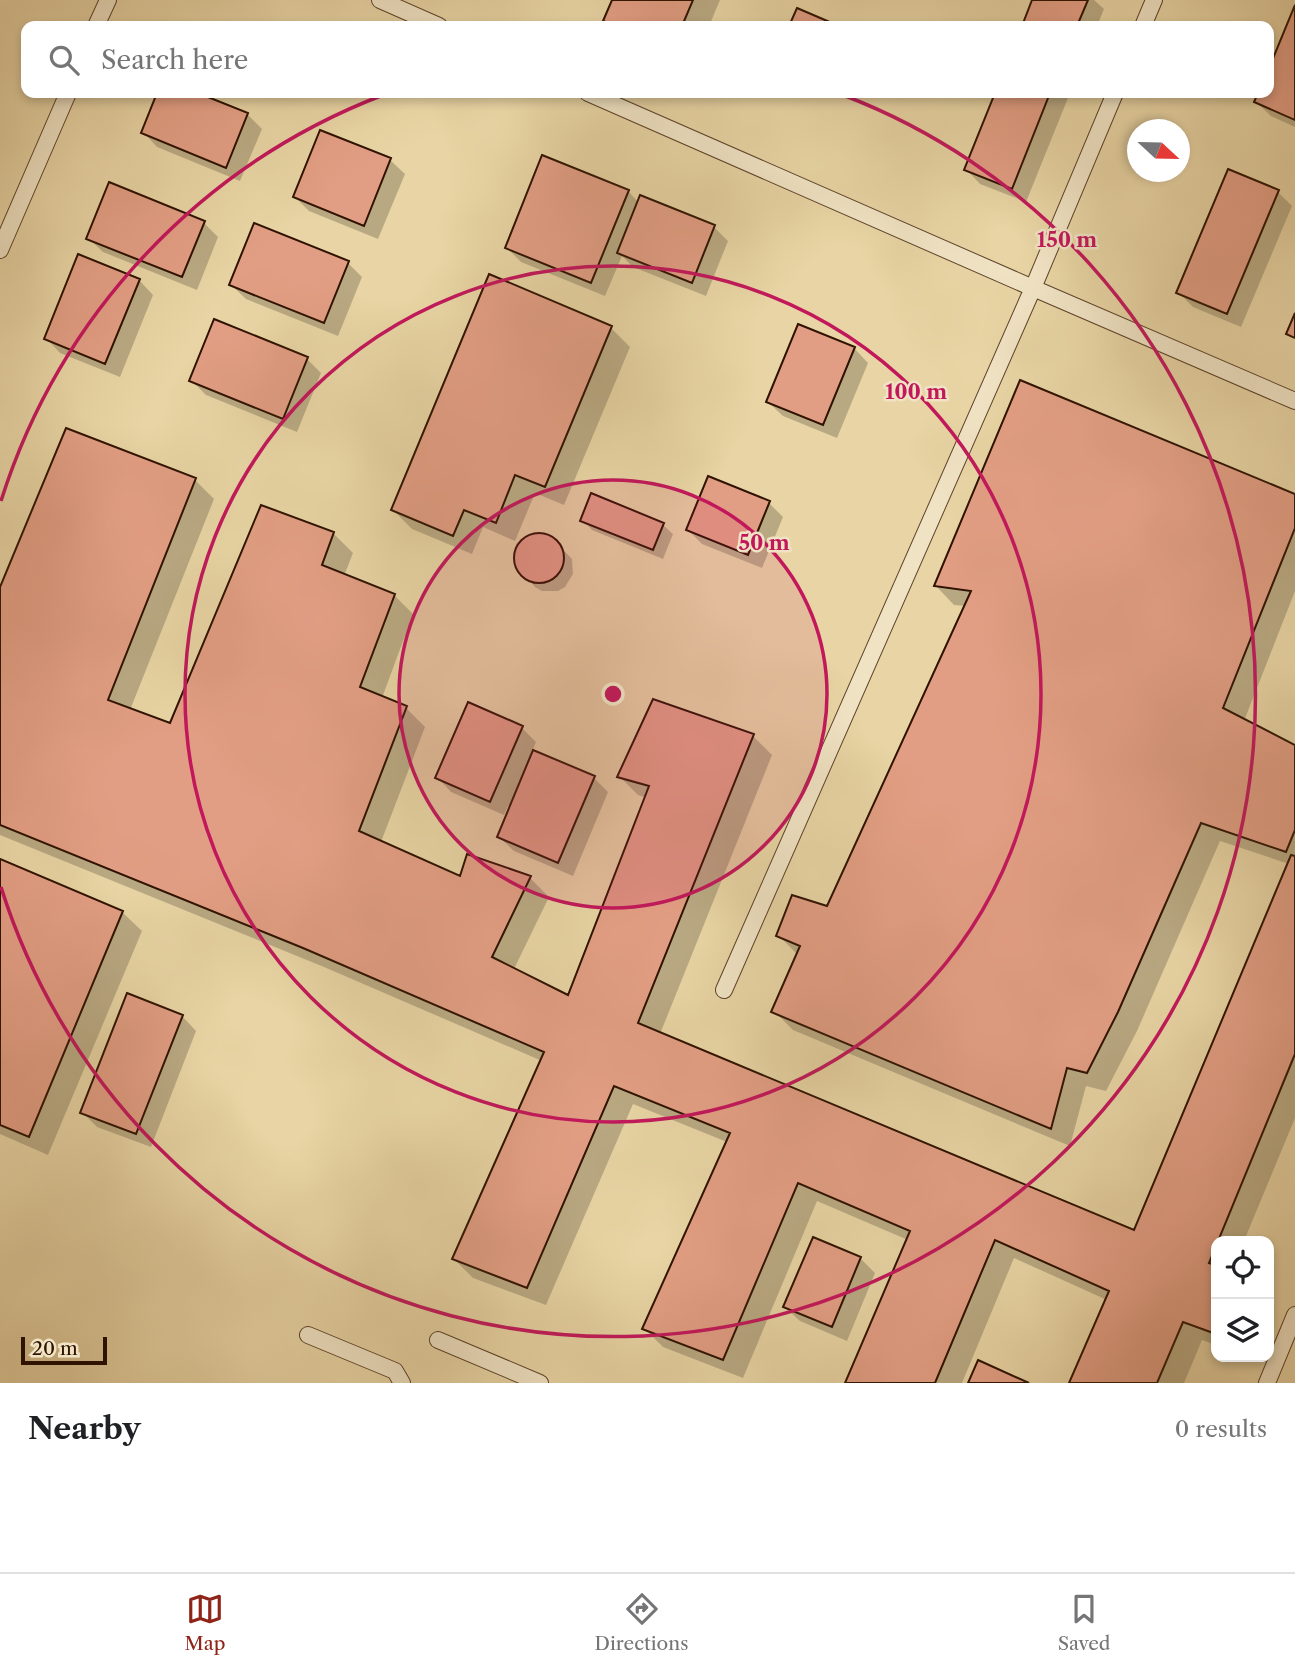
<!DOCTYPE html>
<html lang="en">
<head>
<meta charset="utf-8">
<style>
  :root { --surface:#fff; --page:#f2f2f2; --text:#202124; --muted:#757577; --line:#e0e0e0; --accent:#8f2418 }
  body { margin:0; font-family:"Libre Caslon Text",serif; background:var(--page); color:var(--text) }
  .controls { position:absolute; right:21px; bottom:21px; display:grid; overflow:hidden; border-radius:14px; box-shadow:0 4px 10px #0003 }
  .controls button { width:63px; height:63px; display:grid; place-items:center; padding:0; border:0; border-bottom:2px solid var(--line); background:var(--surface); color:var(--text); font:35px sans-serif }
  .compass { position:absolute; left:1127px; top:119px; width:63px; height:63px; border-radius:50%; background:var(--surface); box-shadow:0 4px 10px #0003; rotate:112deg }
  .scale { position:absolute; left:21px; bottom:18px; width:86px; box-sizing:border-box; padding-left:7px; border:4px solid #2f1200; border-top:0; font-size:19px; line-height:24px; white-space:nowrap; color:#2f1200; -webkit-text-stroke:5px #f0e3c4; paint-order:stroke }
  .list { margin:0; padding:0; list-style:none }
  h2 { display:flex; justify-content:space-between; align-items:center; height:91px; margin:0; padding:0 28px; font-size:30px }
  h2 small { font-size:23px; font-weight:400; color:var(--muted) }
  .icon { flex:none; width:38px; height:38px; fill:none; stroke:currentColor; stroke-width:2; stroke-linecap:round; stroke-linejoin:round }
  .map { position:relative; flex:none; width:1295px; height:1383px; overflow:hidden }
  .search { position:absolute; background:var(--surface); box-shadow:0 4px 10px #0003; left:21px; right:21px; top:21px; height:77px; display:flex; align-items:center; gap:18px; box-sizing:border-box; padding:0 24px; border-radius:14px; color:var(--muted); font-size:26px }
  .sheet { height:189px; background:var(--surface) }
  nav { display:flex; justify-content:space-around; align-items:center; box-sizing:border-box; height:98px; border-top:2px solid var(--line); background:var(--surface); font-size:19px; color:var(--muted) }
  nav a { display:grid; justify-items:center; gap:4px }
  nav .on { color:var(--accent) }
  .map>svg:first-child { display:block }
  .shadow { fill:#0003 }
  .building { fill:#e29e84; stroke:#2f1200; stroke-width:2 }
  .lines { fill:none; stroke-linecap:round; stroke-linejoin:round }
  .lane-casing { stroke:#5d4229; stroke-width:18 }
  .lane { stroke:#f0e3c4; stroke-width:16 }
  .ring { fill:none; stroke:#c2185b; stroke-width:3.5 }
  .centre { fill:#c2185b; stroke:#f0e3c4; stroke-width:3.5 }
  .ring-label { font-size:21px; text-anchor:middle; font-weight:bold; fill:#c2185b; stroke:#f0e3c4; stroke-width:5; stroke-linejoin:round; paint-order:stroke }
</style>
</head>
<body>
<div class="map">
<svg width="1295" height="1383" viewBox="0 0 1295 1383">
  <rect width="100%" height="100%" fill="#e8d4a4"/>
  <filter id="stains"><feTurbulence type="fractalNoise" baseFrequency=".00286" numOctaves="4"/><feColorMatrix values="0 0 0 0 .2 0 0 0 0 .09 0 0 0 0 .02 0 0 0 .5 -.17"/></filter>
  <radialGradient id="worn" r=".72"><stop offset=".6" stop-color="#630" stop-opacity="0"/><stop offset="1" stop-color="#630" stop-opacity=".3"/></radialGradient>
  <!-- shadow -->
  <path class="shadow" d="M 614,0 L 720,0 L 709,26 L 611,26 L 606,21 Z
    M 1034,0 L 1094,0 L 1104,9 L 1097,26 L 1023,26 Z
    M 1295,10 L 1295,127 L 1271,116 L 1256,102 L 1260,93 L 1269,93 L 1269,72 Z
    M 159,93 L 193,93 L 248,115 L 262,129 L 240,181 L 157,147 L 143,132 Z
    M 997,93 L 1070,93 L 1026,202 L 980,184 L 966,169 Z
    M 390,160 L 405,174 L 378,239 L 309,211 L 295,197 Z
    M 628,191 L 639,203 L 714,227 L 728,241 L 706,296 L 633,267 L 622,256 L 605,296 L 521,262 L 507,248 Z
    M 1278,192 L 1292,206 L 1241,327 L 1193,307 L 1178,292 Z
    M 204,223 L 218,237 L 197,290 L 103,252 L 88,238 Z
    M 348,263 L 362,277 L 338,336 L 246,299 L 231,285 Z
    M 490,277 L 611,328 L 630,347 L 564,505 L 535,493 L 515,541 L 483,527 L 472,554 L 412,529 L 393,510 Z
    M 139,280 L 153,295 L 120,377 L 60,353 L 46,338 Z
    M 854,348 L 868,363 L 837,438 L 783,416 L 768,402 Z
    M 307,359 L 321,373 L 297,432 L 206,395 L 191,380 Z
    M 195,480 L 214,499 L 130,710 L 171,725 L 262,507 L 334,534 L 353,553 L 344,576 L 394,595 L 413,614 L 382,698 L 406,708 L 425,727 L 381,842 L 461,878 L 530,878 L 549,897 L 514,969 L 569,997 L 647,798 L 638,795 L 619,776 L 654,701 L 753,736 L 772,755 L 660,1034 L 1135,1232 L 1289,864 L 1220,841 L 1137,1031 L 1106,1091 L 1086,1086 L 1070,1146 L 793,1030 L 774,1011 L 797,954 L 778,935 L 828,909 L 966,606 L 954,605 L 936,586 L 1295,496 L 1295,591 L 1244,721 L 1295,747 L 1295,1118 L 1244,1241 L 1216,1241 L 1216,1345 L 1202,1340 L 1184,1383 L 1071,1383 L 1107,1300 L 1014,1258 L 962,1383 L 847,1383 L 908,1240 L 817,1201 L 743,1378 L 663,1347 L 644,1328 L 727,1142 L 633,1104 L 546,1305 L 473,1278 L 454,1259 L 542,1061 L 324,967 L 0,835 L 0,591 Z
    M 592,496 L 663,525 L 673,534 L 663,559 L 592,530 L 583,520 Z
    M 769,503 L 783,517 L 762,568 L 702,544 L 688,530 Z
    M 544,535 L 551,537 L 572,559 L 573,574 L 565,587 L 558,591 L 542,591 L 535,587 L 516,564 L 518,548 L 528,537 Z
    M 522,728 L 536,742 L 532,752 L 594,778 L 608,792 L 573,876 L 514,851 L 499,837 L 511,808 L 508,806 L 504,815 L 451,792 L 437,777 Z
    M 0,861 L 122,912 L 142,931 L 48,1155 L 0,1134 Z
    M 182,1016 L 196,1031 L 151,1147 L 97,1127 L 82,1112 Z
    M 814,1239 L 860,1258 L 875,1273 L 847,1341 L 800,1321 L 785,1307 Z
    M 1269,1296 L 1274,1302 L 1269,1314 Z"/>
  <!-- building -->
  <path class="building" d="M 612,0 L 693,0 L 682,26 L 616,26 L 603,21 Z
    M 1032,0 L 1088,0 L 1077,26 L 1022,26 Z
    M 1295,5 L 1295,120 L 1254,102 L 1258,93 L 1269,93 L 1269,68 Z
    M 797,8 L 839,26 L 789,26 Z
    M 157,93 L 198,93 L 248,113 L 226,168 L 141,133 Z
    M 995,93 L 1050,93 L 1012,189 L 964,170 Z
    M 320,130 L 391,158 L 364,226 L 293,197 Z
    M 542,155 L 629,190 L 591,283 L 505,248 Z
    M 1228,169 L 1279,190 L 1227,314 L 1176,293 Z
    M 109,182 L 205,221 L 182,277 L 86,239 Z
    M 640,195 L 715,225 L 692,283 L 617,253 Z
    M 254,223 L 349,261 L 324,323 L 229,285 Z
    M 78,254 L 140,279 L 105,364 L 44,339 Z
    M 489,274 L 612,326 L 545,487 L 515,475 L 496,523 L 464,510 L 453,536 L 391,510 Z
    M 1295,313 L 1295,338 L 1286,334 Z
    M 214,319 L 308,357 L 283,419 L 189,381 Z
    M 798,324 L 855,347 L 823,425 L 766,402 Z
    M 1020,380 L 1295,494 L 1295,528 L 1223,708 L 1295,745 L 1295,830 L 1286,852 L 1201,823 L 1118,1012 L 1087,1073 L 1067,1068 L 1051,1129 L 771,1012 L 800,946 L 776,936 L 792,895 L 827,906 L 971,591 L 934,586 Z
    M 66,428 L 196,478 L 108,700 L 170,723 L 261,505 L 334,532 L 322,565 L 395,594 L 360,687 L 407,706 L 359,831 L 460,876 L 467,854 L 531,876 L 492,957 L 568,995 L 649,786 L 617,777 L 653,699 L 754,734 L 638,1023 L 1134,1230 L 1291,855 L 1295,856 L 1295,1054 L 1209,1263 L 1216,1265 L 1216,1334 L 1183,1322 L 1157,1383 L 1069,1383 L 1109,1291 L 995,1240 L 935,1383 L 845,1383 L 910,1231 L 798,1183 L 723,1360 L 642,1329 L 730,1133 L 614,1086 L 527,1288 L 452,1259 L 544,1052 L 303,948 L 0,825 L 0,587 Z
    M 708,476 L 770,501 L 748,555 L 686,530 Z
    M 591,493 L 664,523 L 653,550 L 580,521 Z
    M514 558a25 25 0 1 1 50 0a25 25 0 1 1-50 0Z
    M 468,702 L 523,726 L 490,802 L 435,778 Z
    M 533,750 L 595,776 L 558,863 L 497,837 Z
    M 0,859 L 123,911 L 29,1137 L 0,1125 Z
    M 127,993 L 183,1015 L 136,1134 L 80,1113 Z
    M 813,1237 L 861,1257 L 832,1327 L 783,1307 Z
    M 978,1360 L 1029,1383 L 968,1383 Z"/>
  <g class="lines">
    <defs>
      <path id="lane" d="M 380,0 L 439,26
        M 96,26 L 108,0
        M 1143,26 L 1154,0
        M 588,93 L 1033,288 L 1115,93
        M 0,250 L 68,93
        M 724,990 L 1033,288 L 1295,401
        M 308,1335 L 395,1371 L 402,1383
        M 438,1340 L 540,1383
        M 1267,1383 L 1295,1315"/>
    </defs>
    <!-- lane casing -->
    <use href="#lane" class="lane-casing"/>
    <!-- lane -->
    <use href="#lane" class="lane"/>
  </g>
  <!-- distance rings -->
  <circle cx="613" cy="694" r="214" fill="#c2185b" fill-opacity=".12"/>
  <g class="ring">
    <circle cx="613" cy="694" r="214"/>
    <circle cx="613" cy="694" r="428"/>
    <path d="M1 501A642 642 0 0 1 383 95M843 95A642 642 0 1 1 1 887"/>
  </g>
  <circle cx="613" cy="694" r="10" class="centre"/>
  <g class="ring-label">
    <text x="1067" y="247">150 m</text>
    <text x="916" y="399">100 m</text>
    <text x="764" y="550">50 m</text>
  </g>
  <rect width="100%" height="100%" filter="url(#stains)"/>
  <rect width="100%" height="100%" fill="url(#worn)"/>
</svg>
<div class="controls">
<button><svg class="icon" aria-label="locate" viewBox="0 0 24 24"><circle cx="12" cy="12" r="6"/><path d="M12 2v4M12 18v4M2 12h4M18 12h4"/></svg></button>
<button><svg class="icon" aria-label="layers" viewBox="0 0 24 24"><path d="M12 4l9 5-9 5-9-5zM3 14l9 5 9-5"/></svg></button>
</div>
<svg class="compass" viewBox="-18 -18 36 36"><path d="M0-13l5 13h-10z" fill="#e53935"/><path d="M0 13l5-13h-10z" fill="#757577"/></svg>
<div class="scale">20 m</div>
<div class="search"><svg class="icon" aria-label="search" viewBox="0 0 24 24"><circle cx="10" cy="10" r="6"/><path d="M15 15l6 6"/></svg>Search here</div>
</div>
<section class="sheet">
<h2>Nearby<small>0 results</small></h2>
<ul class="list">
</ul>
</section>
<nav>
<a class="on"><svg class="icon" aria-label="map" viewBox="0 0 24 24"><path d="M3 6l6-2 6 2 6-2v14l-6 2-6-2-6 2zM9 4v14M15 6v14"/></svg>Map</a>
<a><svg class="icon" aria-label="directions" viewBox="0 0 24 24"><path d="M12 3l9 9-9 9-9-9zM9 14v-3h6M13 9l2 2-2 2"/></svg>Directions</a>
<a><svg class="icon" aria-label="saved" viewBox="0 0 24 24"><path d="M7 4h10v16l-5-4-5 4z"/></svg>Saved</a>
</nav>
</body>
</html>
